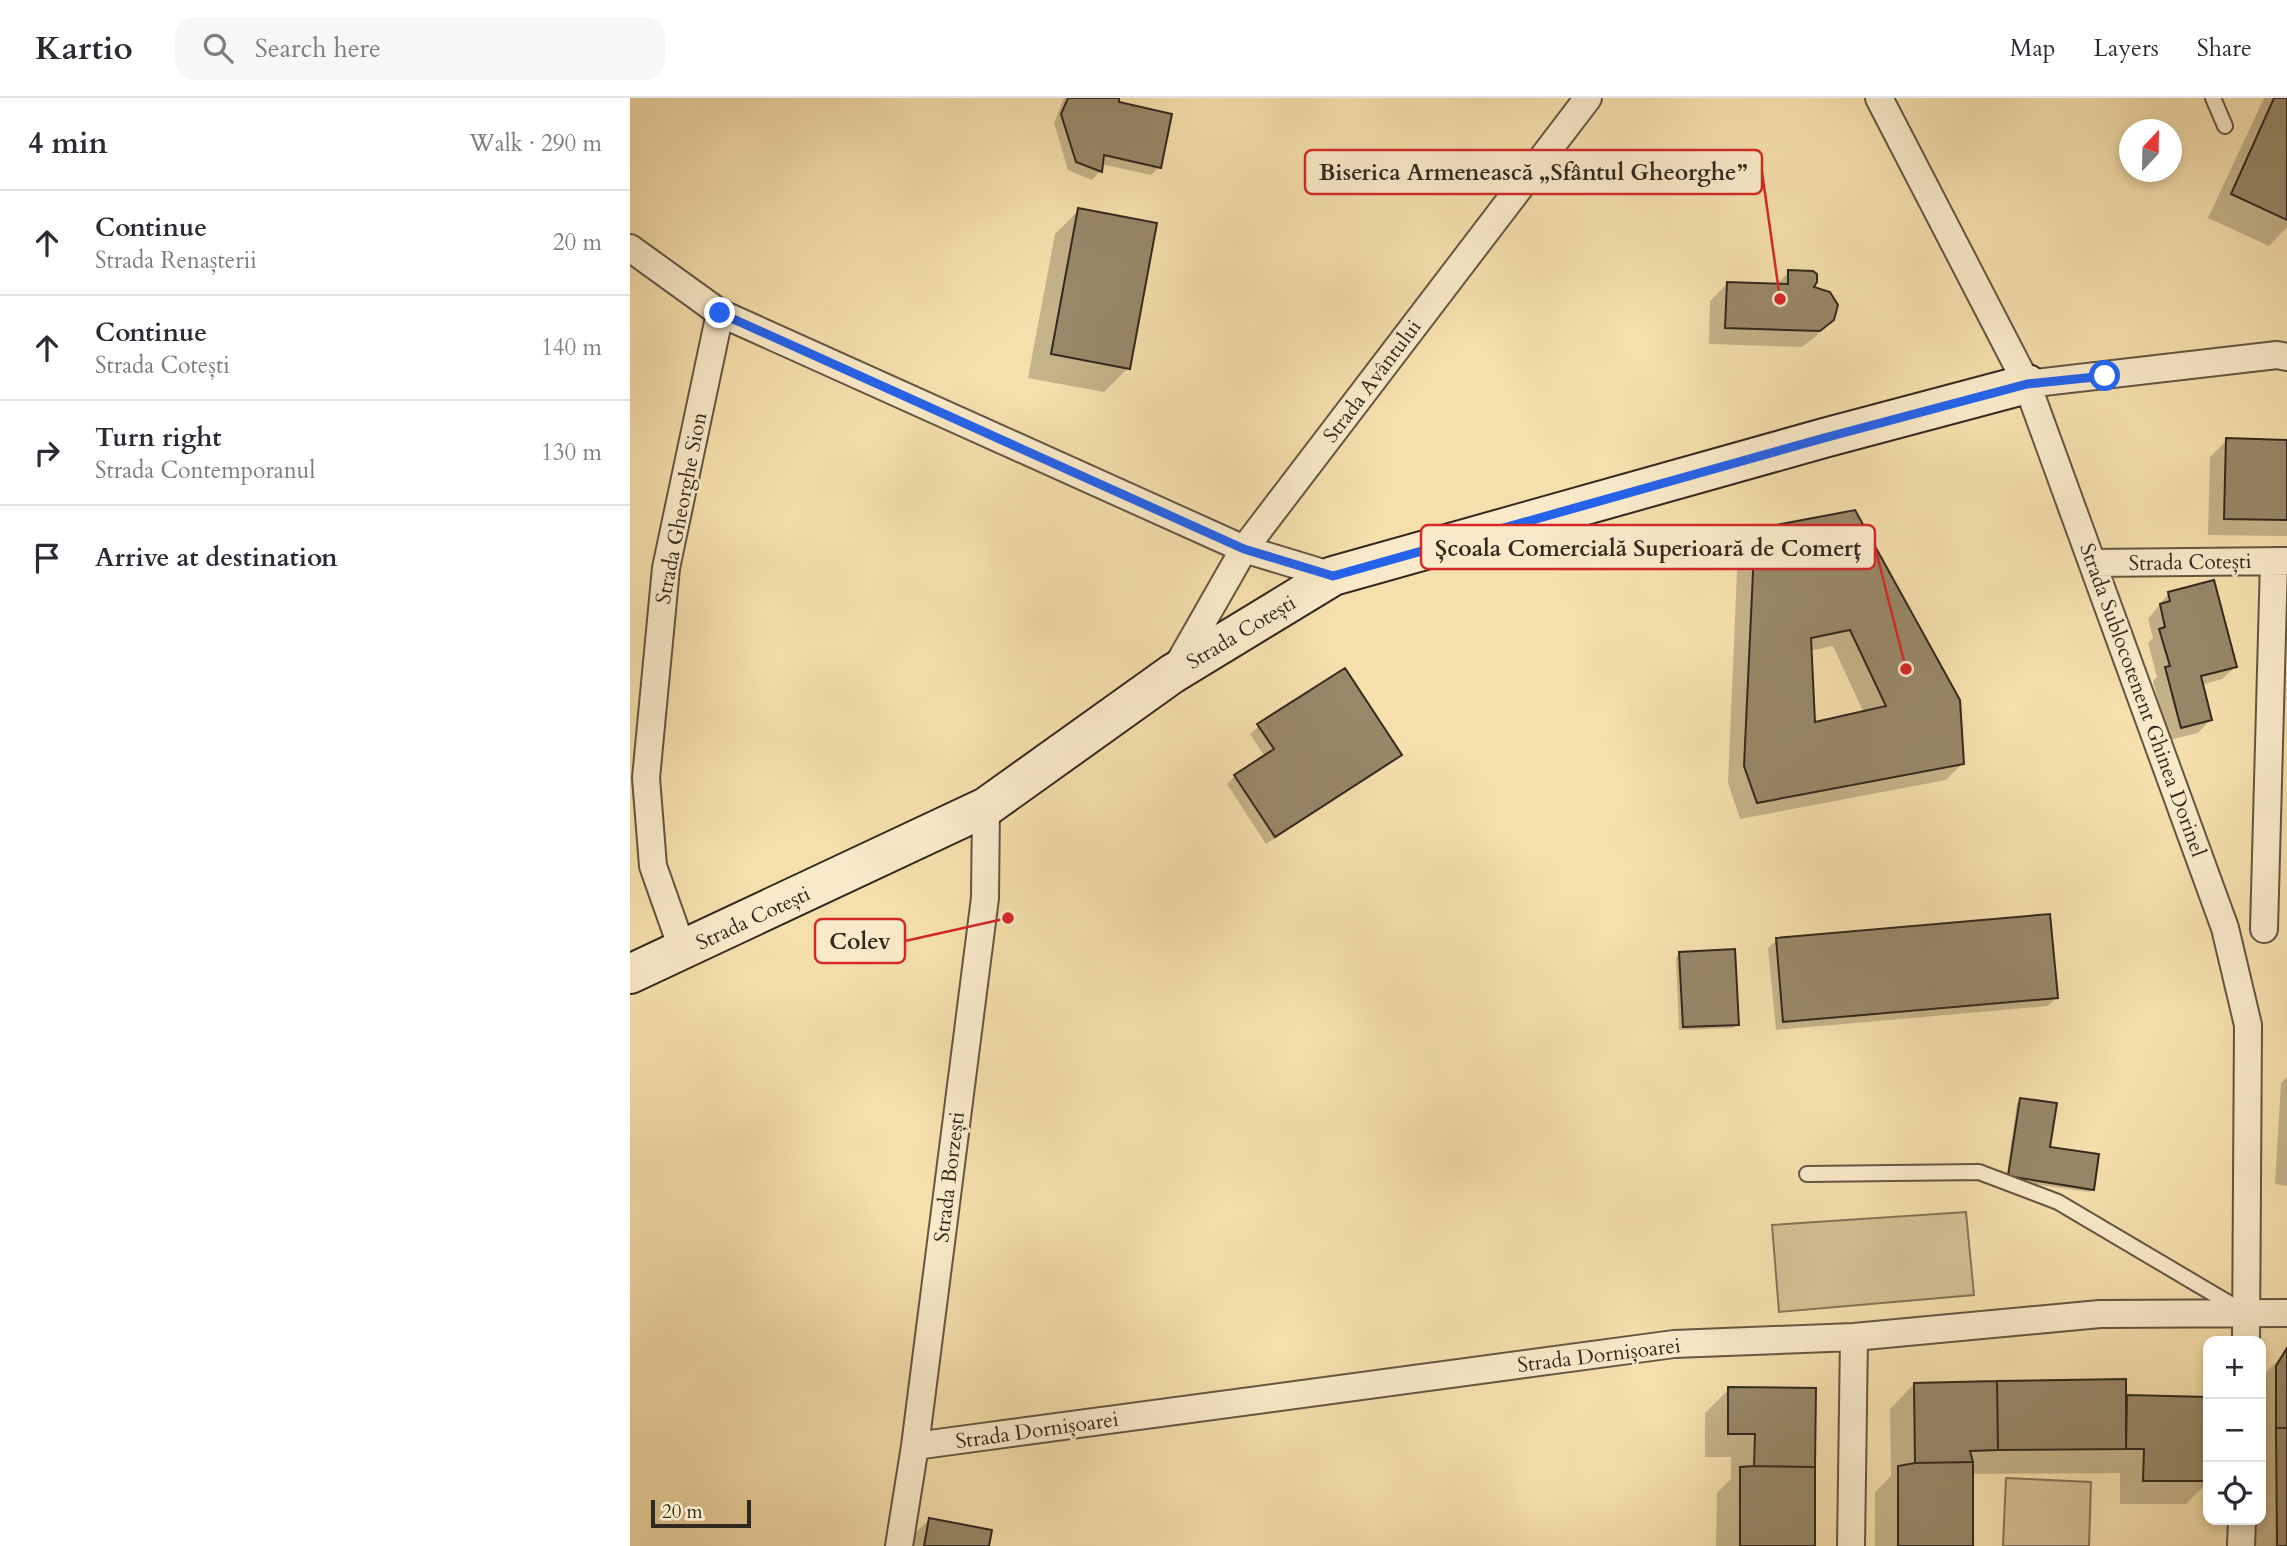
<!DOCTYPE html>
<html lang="en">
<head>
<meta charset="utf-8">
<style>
  :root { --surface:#fff; --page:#f7f7f7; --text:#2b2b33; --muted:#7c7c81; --line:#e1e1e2 }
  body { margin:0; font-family:Cardo,serif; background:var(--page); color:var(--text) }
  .controls { position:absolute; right:21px; bottom:21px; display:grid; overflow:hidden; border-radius:14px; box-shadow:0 4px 10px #0003 }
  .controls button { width:63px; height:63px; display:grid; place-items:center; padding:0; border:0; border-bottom:2px solid var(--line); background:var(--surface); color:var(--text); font:35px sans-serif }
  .compass { position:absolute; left:1489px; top:21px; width:63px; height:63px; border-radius:50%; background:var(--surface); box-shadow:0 4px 10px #0003; rotate:22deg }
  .scale { position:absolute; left:21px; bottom:18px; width:100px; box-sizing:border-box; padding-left:7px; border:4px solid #32291e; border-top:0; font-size:19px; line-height:24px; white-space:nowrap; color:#32291e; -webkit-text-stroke:5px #f8eac9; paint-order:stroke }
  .stop { position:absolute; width:21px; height:21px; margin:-16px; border:5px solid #2563eb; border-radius:50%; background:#fff }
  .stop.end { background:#2563eb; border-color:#fff; box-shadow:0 2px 7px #0008 }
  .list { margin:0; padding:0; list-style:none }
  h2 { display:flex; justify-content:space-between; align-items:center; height:91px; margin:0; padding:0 28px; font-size:30px }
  h2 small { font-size:23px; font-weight:400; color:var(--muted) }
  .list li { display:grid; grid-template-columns:46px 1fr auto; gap:21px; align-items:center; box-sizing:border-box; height:105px; padding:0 28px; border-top:2px solid var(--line) }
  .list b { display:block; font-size:26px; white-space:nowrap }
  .list p { margin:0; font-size:23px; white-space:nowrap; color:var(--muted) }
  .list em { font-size:23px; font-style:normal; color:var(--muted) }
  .icon { flex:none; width:38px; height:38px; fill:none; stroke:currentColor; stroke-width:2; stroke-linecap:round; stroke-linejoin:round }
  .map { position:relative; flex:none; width:1657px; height:1448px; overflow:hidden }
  header { display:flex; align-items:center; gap:42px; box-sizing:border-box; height:98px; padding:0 35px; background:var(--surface); border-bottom:2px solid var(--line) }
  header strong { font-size:33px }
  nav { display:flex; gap:38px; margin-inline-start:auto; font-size:24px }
  .search { width:490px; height:63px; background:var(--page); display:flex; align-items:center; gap:18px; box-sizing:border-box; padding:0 24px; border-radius:21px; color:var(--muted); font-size:26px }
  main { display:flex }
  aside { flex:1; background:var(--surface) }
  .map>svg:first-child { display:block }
  .green { fill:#d4c094; stroke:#837459; stroke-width:2 }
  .shadow { fill:#0003; fill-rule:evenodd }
  .building { fill:#978868; stroke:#32291e; stroke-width:2; fill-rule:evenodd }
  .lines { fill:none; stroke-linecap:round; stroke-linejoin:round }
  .lane-casing { stroke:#635642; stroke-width:18 }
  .street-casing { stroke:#635642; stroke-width:30 }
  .secondary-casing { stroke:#32291e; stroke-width:42 }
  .lane { stroke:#f8eac9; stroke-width:14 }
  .street { stroke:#f8eac9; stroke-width:26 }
  .secondary { stroke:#f8eac9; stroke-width:38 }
  .route { stroke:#2563eb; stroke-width:9 }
  .labels { text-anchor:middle; stroke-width:5; stroke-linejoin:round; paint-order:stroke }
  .street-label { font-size:21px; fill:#32291e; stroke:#f8eac9 }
  .leader { fill:none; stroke:#d62828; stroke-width:2.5 }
  .callout-dot { fill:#d62828; stroke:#f8eac9; stroke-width:2.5 }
  .callout { fill:#f8eac9; stroke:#d62828; stroke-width:2.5 }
  .callout-label { font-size:23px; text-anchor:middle; font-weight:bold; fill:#32291e }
</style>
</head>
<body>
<header>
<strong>Kartio</strong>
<div class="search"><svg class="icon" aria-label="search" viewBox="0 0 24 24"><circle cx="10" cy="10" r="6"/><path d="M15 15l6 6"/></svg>Search here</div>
<nav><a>Map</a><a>Layers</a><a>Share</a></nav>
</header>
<main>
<aside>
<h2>4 min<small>Walk · 290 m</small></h2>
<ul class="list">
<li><svg class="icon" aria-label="ahead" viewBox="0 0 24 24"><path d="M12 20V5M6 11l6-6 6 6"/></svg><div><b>Continue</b><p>Strada Renașterii</p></div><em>20 m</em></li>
<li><svg class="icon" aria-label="ahead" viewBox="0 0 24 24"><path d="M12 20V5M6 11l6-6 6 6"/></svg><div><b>Continue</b><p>Strada Cotești</p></div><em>140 m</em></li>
<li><svg class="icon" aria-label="right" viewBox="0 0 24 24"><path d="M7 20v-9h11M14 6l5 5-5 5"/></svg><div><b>Turn right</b><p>Strada Contemporanul</p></div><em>130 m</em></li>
<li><svg class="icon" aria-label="arrive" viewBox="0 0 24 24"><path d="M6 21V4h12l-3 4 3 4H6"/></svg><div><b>Arrive at destination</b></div></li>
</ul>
</aside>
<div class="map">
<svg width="1657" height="1448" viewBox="0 0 1657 1448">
  <rect width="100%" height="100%" fill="#f5dfac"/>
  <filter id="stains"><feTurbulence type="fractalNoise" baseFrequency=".00286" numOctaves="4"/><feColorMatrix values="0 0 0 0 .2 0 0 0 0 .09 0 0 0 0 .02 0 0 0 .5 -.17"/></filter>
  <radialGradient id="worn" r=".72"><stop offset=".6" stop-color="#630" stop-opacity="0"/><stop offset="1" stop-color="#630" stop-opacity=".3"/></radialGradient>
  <!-- green -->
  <path class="green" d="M 1336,1114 L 1344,1197 L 1149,1214 L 1142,1127 Z
    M 1376,1380 L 1461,1384 L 1459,1448 L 1373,1448 Z"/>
  <!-- shadow -->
  <path class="shadow" d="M 434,0 L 488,0 L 487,6 L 529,69 L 521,77 L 471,66 L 470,73 L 462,82 L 438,72 L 424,25 Z
    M 1634,0 L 1657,0 L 1657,129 L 1639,148 L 1578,120 Z
    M 449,112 L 498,270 L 474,294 L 398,280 L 425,136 Z
    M 1159,174 L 1181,190 L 1203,221 L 1185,239 L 1172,249 L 1079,246 L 1080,203 L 1097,186 L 1146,187 Z
    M 1597,342 L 1657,343 L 1657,438 L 1578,437 L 1580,359 Z
    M 1224,414 L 1333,665 L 1316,682 L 1110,721 L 1098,685 L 1108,450 L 1126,433 ZM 1203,548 L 1234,615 L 1183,626 L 1179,553 Z
    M 1538,496 L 1605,569 L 1592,581 L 1571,587 L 1580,622 L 1568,635 L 1539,642 L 1523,583 L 1527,579 L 1518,545 L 1523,540 L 1518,521 Z
    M 629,628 L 770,657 L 761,665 L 636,746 L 597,686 L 605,678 L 635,659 L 620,636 Z
    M 1147,842 L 1426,900 L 1418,908 L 1146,932 L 1138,850 Z
    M 1049,856 L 1107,926 L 1103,930 L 1049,932 L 1046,860 Z
    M 1657,979 L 1657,1088 L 1645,1086 L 1651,985 Z
    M 1391,1001 L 1418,1050 L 1463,1091 L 1459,1094 L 1376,1082 L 1387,1005 Z
    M 1657,1252 L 1657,1448 L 1623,1448 L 1623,1422 L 1631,1422 L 1631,1280 Z
    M 1284,1286 L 1495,1299 L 1578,1300 L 1578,1384 L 1556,1406 L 1490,1406 L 1490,1375 L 1342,1376 L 1341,1448 L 1245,1448 L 1245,1394 L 1261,1378 L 1260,1311 Z
    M 1099,1291 L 1184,1292 L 1183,1448 L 1086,1448 L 1087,1395 L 1101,1381 L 1101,1359 L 1075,1359 L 1075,1315 Z
    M 299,1422 L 357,1448 L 284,1448 L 286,1434 Z"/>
  <!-- building -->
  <path class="building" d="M 438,0 L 489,0 L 489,4 L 542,16 L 531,70 L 474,57 L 472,74 L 446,64 L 431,16 Z
    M 1644,0 L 1657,0 L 1657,122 L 1601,96 Z
    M 448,110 L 527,125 L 500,271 L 421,256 Z
    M 1158,172 L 1183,173 L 1187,176 L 1187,184 L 1184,189 L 1200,194 L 1208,207 L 1204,222 L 1190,233 L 1095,230 L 1097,184 L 1158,186 Z
    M 1596,340 L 1657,342 L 1657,422 L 1594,421 Z
    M 1225,412 L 1330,602 L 1334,666 L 1127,705 L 1114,668 L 1125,431 ZM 1220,532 L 1256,608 L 1185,624 L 1181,540 Z
    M 1584,482 L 1607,569 L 1571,578 L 1582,622 L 1551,630 L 1535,569 L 1540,568 L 1529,531 L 1535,529 L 1530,506 L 1540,503 L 1538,494 Z
    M 715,570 L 772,657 L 645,739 L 604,677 L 644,651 L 627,626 Z
    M 1420,816 L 1428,900 L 1153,924 L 1146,840 Z
    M 1105,851 L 1109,927 L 1053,929 L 1049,854 Z
    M 1390,1000 L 1427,1005 L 1420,1049 L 1469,1056 L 1464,1092 L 1378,1078 Z
    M 1657,1250 L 1657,1330 L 1646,1330 L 1646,1268 Z
    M 1496,1281 L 1496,1351 L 1368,1352 L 1367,1283 Z
    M 1367,1283 L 1368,1352 L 1340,1353 L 1343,1364 L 1285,1365 L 1284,1285 Z
    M 1098,1289 L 1186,1290 L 1185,1369 L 1124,1368 L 1125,1336 L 1098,1336 Z
    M 1497,1297 L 1578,1299 L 1578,1383 L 1513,1383 L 1514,1351 L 1496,1351 Z
    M 1646,1330 L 1657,1330 L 1657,1448 L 1647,1448 Z
    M 1343,1364 L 1343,1448 L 1268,1448 L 1268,1368 L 1285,1365 Z
    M 1124,1368 L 1185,1369 L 1185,1448 L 1110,1448 L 1110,1369 Z
    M 299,1420 L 362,1432 L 359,1448 L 294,1448 Z"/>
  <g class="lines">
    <defs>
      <path id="lane" d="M 1583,0 L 1595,28
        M 1177,1076 L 1349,1074 L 1428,1104 L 1609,1211"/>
      <path id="street" d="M 1249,0 L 1397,286 L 1595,830 L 1618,927 L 1616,1243
        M 0,150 L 90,215 L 614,451 L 703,478
        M 1397,286 L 1647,257 L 1657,259
        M 1463,465 L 1657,463
        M 545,572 L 614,451 L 958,0
        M 1634,831 L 1644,463
        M 53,853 L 23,768 L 16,680 L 36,470 L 90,215
        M 285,1348 L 1044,1246 L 1224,1239 L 1470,1216 L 1657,1215
        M 269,1448 L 285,1348 L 355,800 L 356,709
        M 1221,1448 L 1224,1239
        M 1611,1448 L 1612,1422"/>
      <path id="secondary" d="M 0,876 L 356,709 L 542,576 L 703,478 L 1194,340 L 1397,286"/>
    </defs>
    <!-- lane casing -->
    <use href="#lane" class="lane-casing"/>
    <!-- street casing -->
    <use href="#street" class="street-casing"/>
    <!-- secondary casing -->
    <use href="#secondary" class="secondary-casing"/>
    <!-- lane -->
    <use href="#lane" class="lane"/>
    <!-- street -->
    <use href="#street" class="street"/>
    <!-- secondary -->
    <use href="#secondary" class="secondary"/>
  </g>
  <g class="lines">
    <!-- route -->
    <path class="route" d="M 90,215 L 614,451 L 703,478 L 1194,340 L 1397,286 L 1475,278"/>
  </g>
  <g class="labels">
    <!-- street labels -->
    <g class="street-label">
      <text transform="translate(742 283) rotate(-53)" y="7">Strada Avântului</text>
      <text transform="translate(51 410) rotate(-79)" y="7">Strada Gheorghe Sion</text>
      <text transform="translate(1560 464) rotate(-1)" y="7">Strada Cotești</text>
      <text transform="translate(611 534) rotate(-31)" y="7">Strada Cotești</text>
      <text transform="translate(1513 602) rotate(70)" y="7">Strada Sublocotenent Ghinea Dorinel</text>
      <text transform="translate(123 820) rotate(-25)" y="7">Strada Cotești</text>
      <text transform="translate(319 1079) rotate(-83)" y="7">Strada Borzești</text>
      <text transform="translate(969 1257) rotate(-7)" y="7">Strada Dornișoarei</text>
      <text transform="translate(407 1332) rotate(-8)" y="7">Strada Dornișoarei</text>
    </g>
  </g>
  <!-- callouts -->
  <path class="leader" d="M1150 201L1132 74M1276 571L1245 449M378 820L275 843"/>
  <g class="callout-dot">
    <circle cx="1150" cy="201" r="7"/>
    <circle cx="1276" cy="571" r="7"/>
    <circle cx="378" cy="820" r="7"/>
  </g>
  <g class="callout">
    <rect x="675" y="52" width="457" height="44" rx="7"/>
    <rect x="791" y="427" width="454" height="44" rx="7"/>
    <rect x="185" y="821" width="90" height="44" rx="7"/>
  </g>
  <g class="callout-label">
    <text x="903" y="82">Biserica Armenească „Sfântul Gheorghe”</text>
    <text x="1018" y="458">Școala Comercială Superioară de Comerț</text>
    <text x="230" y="851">Colev</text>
  </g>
  <rect width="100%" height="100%" filter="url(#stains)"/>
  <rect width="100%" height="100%" fill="url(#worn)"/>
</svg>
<div class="controls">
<button>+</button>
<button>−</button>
<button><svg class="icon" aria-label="locate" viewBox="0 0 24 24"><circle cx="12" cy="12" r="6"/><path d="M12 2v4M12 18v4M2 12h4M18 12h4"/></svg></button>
</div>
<svg class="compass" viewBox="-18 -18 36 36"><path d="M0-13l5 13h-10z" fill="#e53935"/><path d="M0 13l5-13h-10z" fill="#7c7c81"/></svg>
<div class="scale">20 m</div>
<div class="stop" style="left:1475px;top:278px"></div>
<div class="stop end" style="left:90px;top:215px"></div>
</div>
</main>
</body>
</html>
